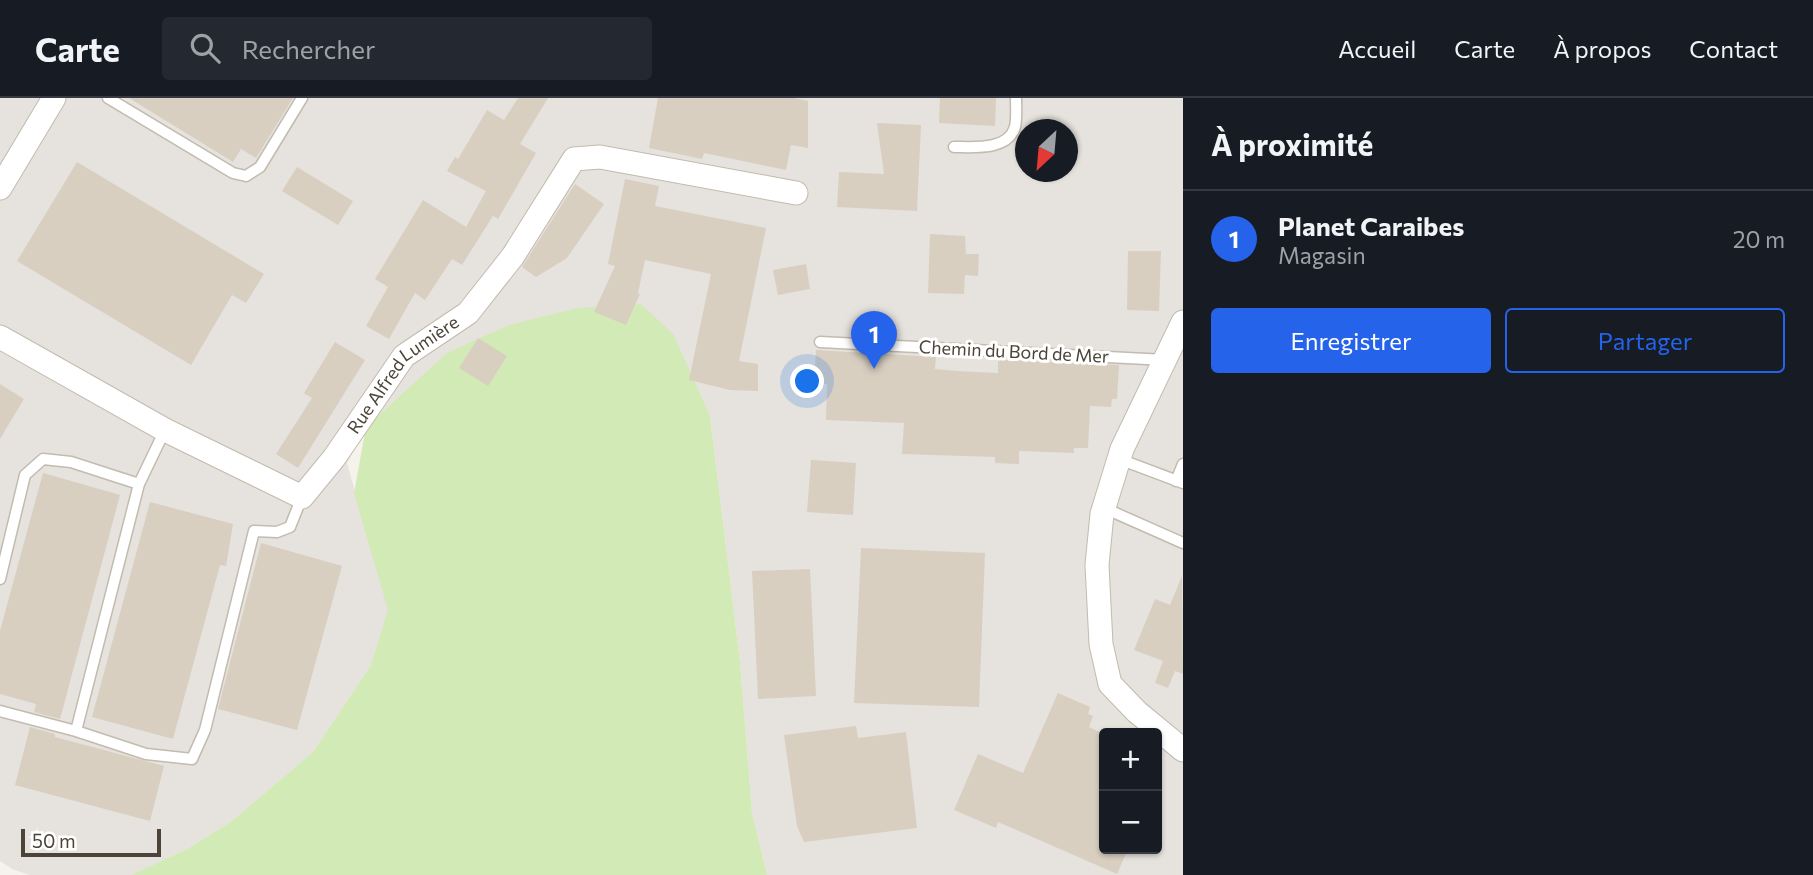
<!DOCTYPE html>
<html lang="fr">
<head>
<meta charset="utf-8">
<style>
  :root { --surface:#171b24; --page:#242831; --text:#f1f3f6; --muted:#9ea1a6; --line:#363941; --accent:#2563eb }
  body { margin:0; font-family:Commissioner,sans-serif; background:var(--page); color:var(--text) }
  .controls { position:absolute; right:21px; bottom:21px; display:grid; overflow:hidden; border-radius:7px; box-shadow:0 2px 5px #0004 }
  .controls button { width:63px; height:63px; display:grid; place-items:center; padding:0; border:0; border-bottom:2px solid var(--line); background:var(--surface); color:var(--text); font:35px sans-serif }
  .compass { position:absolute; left:1015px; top:21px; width:63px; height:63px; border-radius:50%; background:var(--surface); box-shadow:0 2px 5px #0004; rotate:206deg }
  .scale { position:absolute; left:21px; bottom:18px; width:140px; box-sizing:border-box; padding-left:7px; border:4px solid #4b4439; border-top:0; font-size:19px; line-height:24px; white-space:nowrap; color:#4b4439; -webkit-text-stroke:5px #fff; paint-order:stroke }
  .you { position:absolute; left:808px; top:284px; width:24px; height:24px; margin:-18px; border:5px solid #fff; border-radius:50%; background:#1a73e8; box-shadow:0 0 0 10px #1a73e833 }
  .badge { display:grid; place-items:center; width:46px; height:46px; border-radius:50%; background:var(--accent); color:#fff; font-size:23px; font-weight:700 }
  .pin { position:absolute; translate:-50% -58px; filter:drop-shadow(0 2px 4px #0008) }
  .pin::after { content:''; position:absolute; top:37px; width:24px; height:21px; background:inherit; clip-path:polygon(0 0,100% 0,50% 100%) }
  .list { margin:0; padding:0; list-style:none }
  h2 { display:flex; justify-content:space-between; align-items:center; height:91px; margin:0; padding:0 28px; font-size:30px }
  h2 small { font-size:23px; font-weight:400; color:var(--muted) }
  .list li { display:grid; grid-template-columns:46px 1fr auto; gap:21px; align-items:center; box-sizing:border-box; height:98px; padding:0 28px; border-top:2px solid var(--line) }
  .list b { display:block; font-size:26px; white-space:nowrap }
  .list p { margin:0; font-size:23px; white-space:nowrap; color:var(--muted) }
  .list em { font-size:23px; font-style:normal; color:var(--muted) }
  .actions { display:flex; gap:14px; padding:21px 28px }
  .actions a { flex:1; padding:16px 0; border:2px solid var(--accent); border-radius:7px; text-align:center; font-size:24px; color:var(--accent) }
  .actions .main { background:var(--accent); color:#fff }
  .icon { flex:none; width:38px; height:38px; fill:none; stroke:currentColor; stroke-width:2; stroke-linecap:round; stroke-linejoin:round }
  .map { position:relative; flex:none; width:1183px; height:777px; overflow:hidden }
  header { display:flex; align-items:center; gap:42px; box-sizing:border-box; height:98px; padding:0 35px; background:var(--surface); border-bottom:2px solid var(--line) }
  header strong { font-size:33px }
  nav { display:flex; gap:38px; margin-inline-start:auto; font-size:24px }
  .search { width:490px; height:63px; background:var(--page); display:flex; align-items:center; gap:18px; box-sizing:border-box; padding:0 24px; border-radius:7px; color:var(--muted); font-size:26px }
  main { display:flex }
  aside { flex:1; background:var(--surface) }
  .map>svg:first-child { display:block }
  .industrial { fill:#e6e2dd; fill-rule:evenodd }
  .green { fill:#d2eab5 }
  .building { fill:#d8cfc1 }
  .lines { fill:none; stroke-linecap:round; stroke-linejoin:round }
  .service-casing { stroke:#c2bbae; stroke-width:13 }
  .minor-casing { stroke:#c2bbae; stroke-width:25 }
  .service { stroke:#fff; stroke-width:10 }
  .minor { stroke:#fff; stroke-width:23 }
  .labels { text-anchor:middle; stroke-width:6; stroke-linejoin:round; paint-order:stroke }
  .street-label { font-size:18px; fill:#4b4439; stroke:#fff }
</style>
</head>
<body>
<header>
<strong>Carte</strong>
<div class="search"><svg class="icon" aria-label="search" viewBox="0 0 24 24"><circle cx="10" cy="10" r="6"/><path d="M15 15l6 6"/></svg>Rechercher</div>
<nav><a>Accueil</a><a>Carte</a><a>À propos</a><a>Contact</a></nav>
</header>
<main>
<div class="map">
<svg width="1183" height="777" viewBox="0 0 1183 777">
  <rect width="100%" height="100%" fill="#f6f3ec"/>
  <!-- industrial -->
  <path class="industrial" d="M 0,0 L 1183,0 L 1183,777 L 767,777 L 752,715 L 740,564 L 710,318 L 366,329 L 347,365 L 389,513 L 371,567 L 313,654 L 232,723 L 187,751 L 131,777 L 30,777 L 12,771 L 0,763 ZM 1026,32 L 1068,32 L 1068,74 L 1026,74 ZM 1104,635 L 1157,635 L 1157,751 L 1104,751 Z"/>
  <!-- green -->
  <path class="green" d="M 641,206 L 673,236 L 710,318 L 740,564 L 752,715 L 767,777 L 131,777 L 187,751 L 232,723 L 313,654 L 371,567 L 388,512 L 354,395 L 366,329 L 447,255 L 509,227 L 578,210 Z"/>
  <!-- building -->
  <path class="building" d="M 129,0 L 293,0 L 256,60 L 241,51 L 233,64 Z
    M 518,0 L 548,0 L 520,46 L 536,55 L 498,121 L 493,118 L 462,167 L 452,161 L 425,202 L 415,195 L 389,241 L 366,228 L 388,189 L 375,181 L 423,102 L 466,129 L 486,93 L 447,73 L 455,59 L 458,61 L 487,12 L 504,22 Z
    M 658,0 L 794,0 L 808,3 L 808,50 L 791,47 L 786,72 L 704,55 L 702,61 L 649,50 Z
    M 940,0 L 996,0 L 995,28 L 939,25 Z
    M 877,25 L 921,27 L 917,113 L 837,109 L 839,74 L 884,76 Z
    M 77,64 L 264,176 L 246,205 L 232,197 L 191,267 L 17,163 Z
    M 297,69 L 353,103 L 338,127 L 282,93 Z
    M 625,81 L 659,88 L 655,108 L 766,130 L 739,263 L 758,266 L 758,293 L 730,292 L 689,282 L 711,176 L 645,162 L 638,195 L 640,196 L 626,227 L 594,214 L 615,168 L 608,166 Z
    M 575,86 L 604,106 L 567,160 L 536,179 L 522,169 Z
    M 930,136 L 965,138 L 966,156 L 979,156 L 978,178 L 965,177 L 964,196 L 928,195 Z
    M 1128,153 L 1161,153 L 1159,213 L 1127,212 Z
    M 806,166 L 810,191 L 778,197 L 773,172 Z
    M 478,240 L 507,258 L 488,288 L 459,270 Z
    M 335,244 L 365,262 L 298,370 L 276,356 L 312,300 L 304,295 Z
    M 816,252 L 936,259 L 935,271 L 956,273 L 998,275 L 998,261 L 1119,267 L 1117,301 L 1112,301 L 1111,309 L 1090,308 L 1088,350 L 1074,350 L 1074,355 L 1019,353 L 1019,366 L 995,365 L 995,359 L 902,356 L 904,325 L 826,322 L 827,286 L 814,285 Z
    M 0,286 L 24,301 L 0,341 Z
    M 811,362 L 856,365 L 853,417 L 807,414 Z
    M 43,375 L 120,397 L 60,621 L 34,614 L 36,606 L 0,596 L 0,533 Z
    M 150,404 L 233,426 L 226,468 L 220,467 L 173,641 L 92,619 Z
    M 261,445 L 342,468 L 297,632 L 218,611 Z
    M 861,450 L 985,455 L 979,609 L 854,605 Z
    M 810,471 L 816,598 L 758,601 L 752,473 Z
    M 1182,478 L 1183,576 L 1175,573 L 1168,590 L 1155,585 L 1163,563 L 1134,552 L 1155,501 L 1170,507 Z
    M 1058,595 L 1090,609 L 1088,616 L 1093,618 L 1089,629 L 1104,636 L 1104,751 L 1128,751 L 1117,776 L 998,724 L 996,730 L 954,712 L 978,656 L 1023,675 Z
    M 856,628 L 858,640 L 906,634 L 917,730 L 804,744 L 797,728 L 784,637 Z
    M 30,629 L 55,636 L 55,639 L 164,668 L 150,723 L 15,687 Z"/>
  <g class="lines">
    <defs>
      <path id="service" d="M 108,0 L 233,75 L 246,78 L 260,69 L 302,0
        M 954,49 C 973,49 1008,53 1015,29 C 1017,20 1016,9 1016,0
        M 820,244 L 1166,262
        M 1119,361 L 1183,385
        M 1176,383 L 1183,366
        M 1104,410 L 1183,445
        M 0,481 L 25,377 L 43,361 L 71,364 L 139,386
        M 0,613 L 76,633 L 146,656 L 192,661 L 205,632 L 254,433 L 277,434 L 290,429 L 302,399
        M 76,633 L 139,386 L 165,332"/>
      <g id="minor">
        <path d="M 0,90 L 54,0"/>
        <path d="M 1183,224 L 1122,351 L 1102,416 L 1097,467 L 1101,546 L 1110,586 L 1137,614 L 1183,652"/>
        <path id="s1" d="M 0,239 L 165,332 L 302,399 L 334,360 L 404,258 L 468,215 L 513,158 L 574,61 L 600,59 L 796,95"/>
      </g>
    </defs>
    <!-- service casing -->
    <use href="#service" class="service-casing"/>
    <!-- minor casing -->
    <use href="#minor" class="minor-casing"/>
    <!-- service -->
    <use href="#service" class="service"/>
    <!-- minor -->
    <use href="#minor" class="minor"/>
  </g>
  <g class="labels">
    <!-- street labels -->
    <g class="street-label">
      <text transform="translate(1014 254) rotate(3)" y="6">Chemin du Bord de Mer</text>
      <text dy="6" stroke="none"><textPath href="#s1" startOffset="502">Rue Alfred Lumière</textPath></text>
    </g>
  </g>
</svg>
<div class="controls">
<button>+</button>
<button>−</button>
</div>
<svg class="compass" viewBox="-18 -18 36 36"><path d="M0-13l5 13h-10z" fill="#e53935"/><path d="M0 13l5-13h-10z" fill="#9ea1a6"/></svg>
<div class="scale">50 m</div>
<div class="you"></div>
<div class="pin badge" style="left:874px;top:271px">1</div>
</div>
<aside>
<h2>À proximité<small></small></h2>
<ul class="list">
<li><span class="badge">1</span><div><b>Planet Caraibes</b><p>Magasin</p></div><em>20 m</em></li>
</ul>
<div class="actions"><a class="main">Enregistrer</a><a>Partager</a></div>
</aside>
</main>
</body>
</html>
